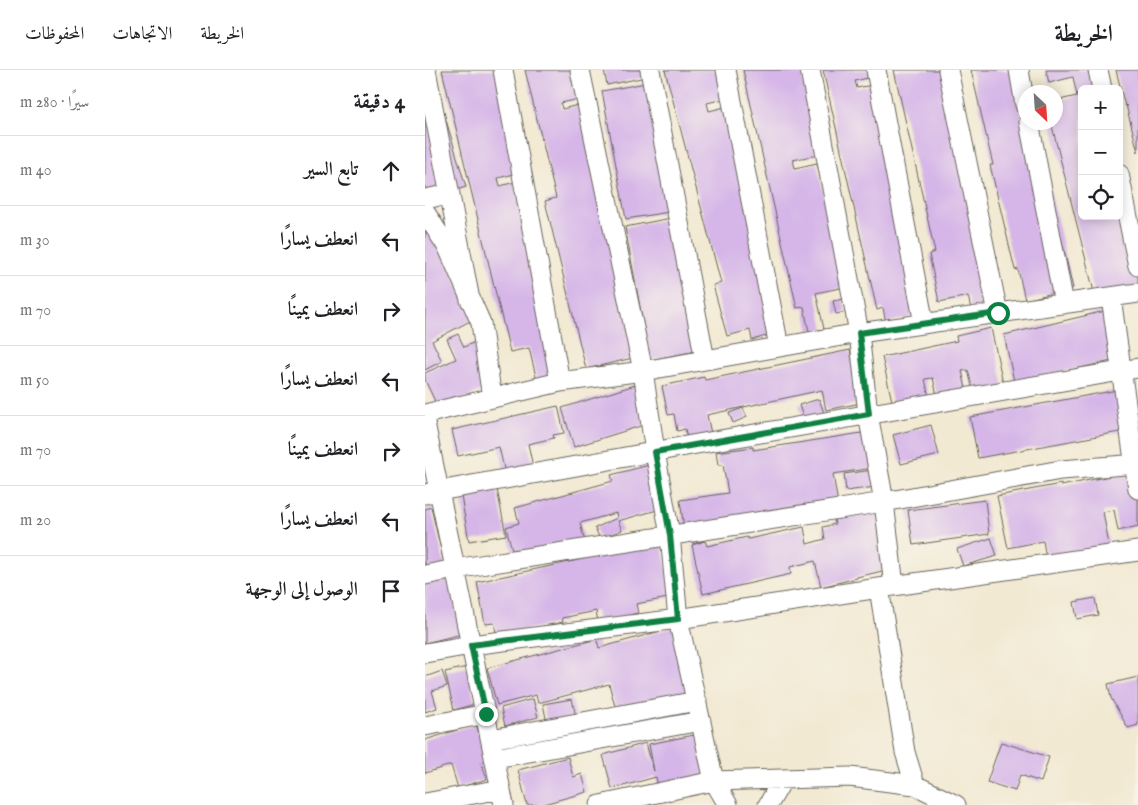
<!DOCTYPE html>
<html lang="ar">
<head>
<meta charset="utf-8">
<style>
  :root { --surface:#fff; --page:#f6f6f6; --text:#202124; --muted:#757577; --line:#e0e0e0 }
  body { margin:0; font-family:"IM FELL English",Amiri,serif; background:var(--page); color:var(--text); direction:rtl }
  .controls { position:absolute; right:15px; top:15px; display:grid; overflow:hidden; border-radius:8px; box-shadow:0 2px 12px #0003 }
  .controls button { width:45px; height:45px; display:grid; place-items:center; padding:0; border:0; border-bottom:1px solid var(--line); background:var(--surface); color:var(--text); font:25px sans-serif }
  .compass { position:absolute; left:593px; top:15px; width:45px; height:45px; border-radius:50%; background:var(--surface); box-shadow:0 2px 12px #0003; rotate:155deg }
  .stop { position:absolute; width:15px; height:15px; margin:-11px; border:4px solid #0b8043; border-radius:50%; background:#fff }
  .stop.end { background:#0b8043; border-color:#fff; box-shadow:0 1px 5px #0008 }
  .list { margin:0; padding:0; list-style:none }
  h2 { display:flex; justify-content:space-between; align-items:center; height:65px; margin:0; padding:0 20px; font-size:21px }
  h2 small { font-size:16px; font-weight:400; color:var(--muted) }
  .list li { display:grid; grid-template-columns:32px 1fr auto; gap:15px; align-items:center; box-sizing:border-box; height:70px; padding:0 20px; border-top:1px solid var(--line) }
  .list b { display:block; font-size:19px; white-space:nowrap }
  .list em { font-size:16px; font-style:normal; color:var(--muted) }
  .icon { flex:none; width:28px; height:28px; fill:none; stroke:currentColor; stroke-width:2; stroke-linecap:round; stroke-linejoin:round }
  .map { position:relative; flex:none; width:713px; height:735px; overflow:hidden; direction:ltr }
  header { display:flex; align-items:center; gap:30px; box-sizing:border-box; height:70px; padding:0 25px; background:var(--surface); border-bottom:1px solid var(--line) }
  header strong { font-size:24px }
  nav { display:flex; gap:28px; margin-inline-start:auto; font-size:18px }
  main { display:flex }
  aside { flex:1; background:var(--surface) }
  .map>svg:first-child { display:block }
  .building { fill:#d6b6e8 }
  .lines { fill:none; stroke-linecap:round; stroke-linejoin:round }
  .street-casing { stroke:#67645c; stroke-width:21 }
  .street { stroke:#fff; stroke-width:19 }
  .route { stroke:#0b8043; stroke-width:6 }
</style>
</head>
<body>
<header>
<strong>الخريطة</strong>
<nav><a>الخريطة</a><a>الاتجاهات</a><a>المحفوظات</a></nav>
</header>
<main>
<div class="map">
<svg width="713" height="735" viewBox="0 0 713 735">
  <rect width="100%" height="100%" fill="#f7f3e8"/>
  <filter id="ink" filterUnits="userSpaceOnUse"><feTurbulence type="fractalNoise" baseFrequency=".02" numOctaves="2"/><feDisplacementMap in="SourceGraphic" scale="10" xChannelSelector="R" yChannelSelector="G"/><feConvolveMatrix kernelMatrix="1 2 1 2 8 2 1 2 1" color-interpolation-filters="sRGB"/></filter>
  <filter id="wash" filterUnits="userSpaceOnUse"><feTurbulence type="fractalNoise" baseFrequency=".0096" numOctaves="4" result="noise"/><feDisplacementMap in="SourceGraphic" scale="20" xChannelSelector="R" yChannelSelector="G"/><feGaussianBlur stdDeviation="1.12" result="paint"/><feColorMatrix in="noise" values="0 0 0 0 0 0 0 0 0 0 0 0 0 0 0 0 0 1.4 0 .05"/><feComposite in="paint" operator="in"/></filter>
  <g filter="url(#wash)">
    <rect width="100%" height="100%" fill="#f2e9d2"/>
    <g id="blocks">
      <!-- building -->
      <path class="building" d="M 0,0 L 6,0 L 41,117 L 2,129 L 0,122 Z
        M 17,0 L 77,0 L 101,101 L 73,108 L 75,116 L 94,111 L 143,316 L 115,323 L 104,278 L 85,282 Z
        M 100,0 L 153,0 L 160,28 L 136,33 L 137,39 L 157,34 L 212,287 L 161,299 L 120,131 L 131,128 Z
        M 179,0 L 220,0 L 221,7 L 182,15 Z
        M 240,0 L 305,0 L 312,26 L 282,33 L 284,41 L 300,37 L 359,261 L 327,270 L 325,260 L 302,266 L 288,215 L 296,213 Z
        M 318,0 L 376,0 L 396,84 L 368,90 L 370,98 L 392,93 L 420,217 L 391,223 L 399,259 L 384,262 L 379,237 L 372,238 Z
        M 398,0 L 454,0 L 455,5 L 430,11 L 432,18 L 452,14 L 498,244 L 461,253 L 458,238 L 452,240 Z
        M 469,0 L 523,0 L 575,233 L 546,239 L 543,226 L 514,232 L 504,184 L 510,182 Z
        M 546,0 L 597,0 L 600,52 L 609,52 L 648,218 L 600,230 L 593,199 L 590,200 L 565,95 L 568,95 Z
        M 621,0 L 675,0 L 680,19 L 657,19 L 657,146 L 694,146 L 695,135 L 713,206 L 713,215 L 670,226 L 626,52 L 630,52 L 630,31 L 652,26 L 648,7 L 624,13 Z
        M 691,0 L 713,0 L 713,82 L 701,35 L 700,36 Z
        M 221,13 L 244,142 L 201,149 L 177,21 Z
        M 0,147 L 49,249 L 7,271 L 17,291 L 0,300 Z
        M 246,148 L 271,281 L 225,290 L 200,157 Z
        M 418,229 L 421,242 L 411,244 L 408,231 Z
        M 680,241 L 691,290 L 650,299 L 589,311 L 579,265 Z
        M 566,258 L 580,322 L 550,328 L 543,300 L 537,301 L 542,323 L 513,330 L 508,308 L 500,309 L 505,332 L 469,340 L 457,287 L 532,271 L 531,266 Z
        M 33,264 L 39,277 L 50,272 L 70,314 L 36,330 L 16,344 L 0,310 L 0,303 L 31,289 L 22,269 Z
        M 425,280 L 436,333 L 401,340 L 397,320 L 282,345 L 287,368 L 263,373 L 260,359 L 252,361 L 249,344 L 243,345 L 237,316 L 279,307 L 280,310 Z
        M 210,315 L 222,354 L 149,377 L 137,338 Z
        M 698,319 L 705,360 L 553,388 L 545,347 Z
        M 394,329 L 399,343 L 379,350 L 374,335 Z
        M 133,336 L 139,363 L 128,365 L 129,368 L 103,374 L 109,401 L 81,407 L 74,377 L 33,386 L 27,360 Z
        M 318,338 L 322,347 L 308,353 L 304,343 Z
        M 506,355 L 514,385 L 476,394 L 468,365 Z
        M 443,362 L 448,398 L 408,404 L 413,434 L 277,456 L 281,469 L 269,474 L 265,459 L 259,458 L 255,430 L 303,423 L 298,395 L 293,395 L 291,382 L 328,377 L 328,380 Z
        M 224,395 L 236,439 L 193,451 L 197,460 L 175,469 L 170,458 L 192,448 L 191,443 L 155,453 L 160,472 L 90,491 L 81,457 L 94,453 L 90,438 L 188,411 L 186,405 Z
        M 448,400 L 450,417 L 421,421 L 419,404 Z
        M 709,401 L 713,420 L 713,456 L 693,461 L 689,440 L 678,442 L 684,475 L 621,488 L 618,471 L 583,478 L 572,426 L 636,414 L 636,416 Z
        M 72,419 L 81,465 L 44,471 L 36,426 Z
        M 560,430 L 564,464 L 488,475 L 483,440 Z
        M 6,437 L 20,497 L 22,504 L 37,564 L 0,573 L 0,439 Z
        M 453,440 L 466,499 L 432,507 L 432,508 L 396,517 L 390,491 L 365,497 L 366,504 L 278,524 L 267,475 L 280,471 L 282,476 L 322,467 L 323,469 L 379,457 L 382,474 L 400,469 L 398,457 L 410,454 L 409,450 Z
        M 566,468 L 572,486 L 538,496 L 532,479 Z
        M 236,472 L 248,527 L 211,534 L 213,543 L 173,552 L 171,541 L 137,548 L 138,552 L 72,566 L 69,553 L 60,554 L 52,512 Z
        M 670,528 L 673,545 L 652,549 L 649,532 Z
        M 250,557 L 268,623 L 192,644 L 184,614 L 113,633 L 111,625 L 72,635 L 62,598 L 172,569 L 174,578 Z
        M 42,597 L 50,634 L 29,640 L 20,602 Z
        M 17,601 L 22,616 L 7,621 L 12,638 L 0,642 L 0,607 Z
        M 713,607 L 713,655 L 703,658 L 686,628 L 683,614 Z
        M 108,629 L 113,647 L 80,656 L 76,638 Z
        M 147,629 L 151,647 L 122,653 L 118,634 Z
        M 51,654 L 62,690 L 56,692 L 62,709 L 33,718 L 26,695 L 0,703 L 0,670 Z
        M 274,664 L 284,711 L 234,721 L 231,707 L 187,719 L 178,685 L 221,673 L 229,701 L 224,674 Z
        M 576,672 L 624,687 L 616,712 L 595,705 L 590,721 L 562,712 Z
        M 143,687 L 148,707 L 157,704 L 162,722 L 115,735 L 102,735 L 93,700 Z"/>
    </g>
  </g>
  <g filter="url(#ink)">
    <use href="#blocks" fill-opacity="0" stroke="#67645c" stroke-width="1"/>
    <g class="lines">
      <defs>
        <path id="street" d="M 1,0 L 45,230
          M 78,0 L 135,312 L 218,301 L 434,263 L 713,223
          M 155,0 L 218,301 L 230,382 L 245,465 L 253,549 L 289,711 L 425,707 L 490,715 L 531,735
          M 225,0 L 280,290
          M 301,0 L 354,277
          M 385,0 L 434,263 L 443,344 L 459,432 L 469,516
          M 451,0 L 499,254
          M 523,0 L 573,243
          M 594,0 L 600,35
          M 673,0 L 677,19
          M 604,52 L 639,234
          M 694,104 L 713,196
          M 0,129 L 25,124
          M 0,142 L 23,178 L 56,253 L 67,328
          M 686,227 L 713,419
          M 0,344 L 135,312
          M 0,353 L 79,735
          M 0,424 L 14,421 L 272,374 L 713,298
          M 0,505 L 30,499 L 459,432 L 636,400 L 713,394
          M 454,518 L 480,682 L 490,715
          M 0,583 L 46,575 L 253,549 L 454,518 L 713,481
          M 0,656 L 61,644
          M 66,669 L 272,631
          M 70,688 L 276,651
          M 0,733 L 76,719
          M 175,735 L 289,711 L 303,735
          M 343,735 L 358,709"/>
      </defs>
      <!-- street casing -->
      <use href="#street" class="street-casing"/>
      <!-- street -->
      <use href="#street" class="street"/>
    </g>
  </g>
  <g class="lines" filter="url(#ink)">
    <!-- route -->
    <path class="route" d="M 61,644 L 46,575 L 253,549 L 245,465 L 230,382 L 444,344 L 434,263 L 573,243"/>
  </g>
</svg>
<div class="controls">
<button>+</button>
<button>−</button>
<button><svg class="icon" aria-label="locate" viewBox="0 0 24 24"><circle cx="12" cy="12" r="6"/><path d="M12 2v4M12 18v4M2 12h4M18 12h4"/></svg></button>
</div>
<svg class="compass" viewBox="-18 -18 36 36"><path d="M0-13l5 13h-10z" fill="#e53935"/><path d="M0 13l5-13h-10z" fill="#757577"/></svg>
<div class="stop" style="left:573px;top:243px"></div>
<div class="stop end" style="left:61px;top:644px"></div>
</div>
<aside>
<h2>4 دقيقة<small>سيرًا · 280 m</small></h2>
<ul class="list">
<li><svg class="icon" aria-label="ahead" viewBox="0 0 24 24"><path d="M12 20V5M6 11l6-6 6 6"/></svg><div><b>تابع السير</b></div><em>40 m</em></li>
<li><svg class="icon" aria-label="left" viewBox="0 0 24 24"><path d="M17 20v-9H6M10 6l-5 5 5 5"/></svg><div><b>انعطف يسارًا</b></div><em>30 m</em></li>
<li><svg class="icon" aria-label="right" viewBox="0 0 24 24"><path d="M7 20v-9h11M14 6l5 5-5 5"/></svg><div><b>انعطف يمينًا</b></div><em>70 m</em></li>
<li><svg class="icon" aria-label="left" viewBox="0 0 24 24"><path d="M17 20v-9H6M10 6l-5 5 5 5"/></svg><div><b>انعطف يسارًا</b></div><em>50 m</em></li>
<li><svg class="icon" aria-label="right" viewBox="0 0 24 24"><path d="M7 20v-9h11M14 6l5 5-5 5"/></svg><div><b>انعطف يمينًا</b></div><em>70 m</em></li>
<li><svg class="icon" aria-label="left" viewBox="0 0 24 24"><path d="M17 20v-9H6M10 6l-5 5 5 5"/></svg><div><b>انعطف يسارًا</b></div><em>20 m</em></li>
<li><svg class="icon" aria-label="arrive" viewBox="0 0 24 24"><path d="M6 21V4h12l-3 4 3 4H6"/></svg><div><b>الوصول إلى الوجهة</b></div></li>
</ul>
</aside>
</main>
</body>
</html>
